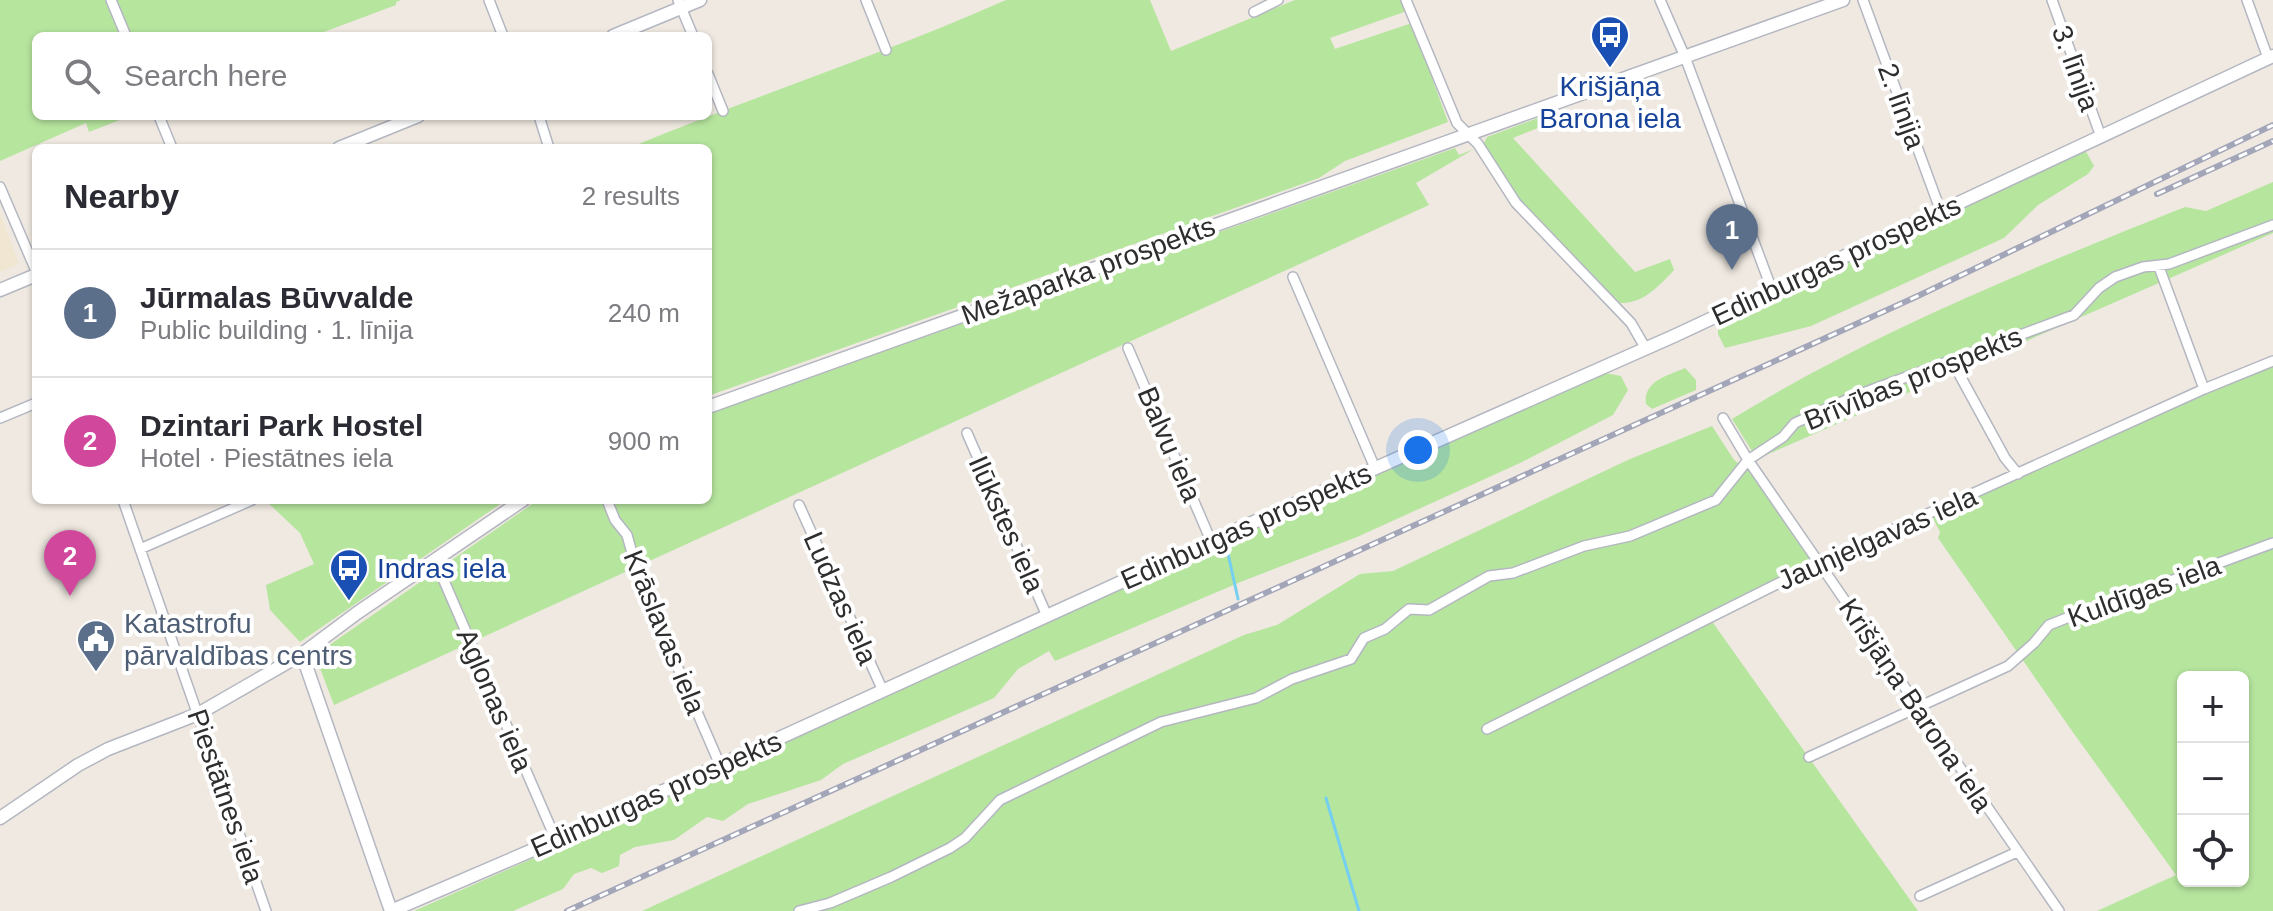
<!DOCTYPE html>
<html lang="en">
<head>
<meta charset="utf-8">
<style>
  :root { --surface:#fff; --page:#f7f7f7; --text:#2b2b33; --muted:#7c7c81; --line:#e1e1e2; --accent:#111827 }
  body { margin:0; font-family:Helvetica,sans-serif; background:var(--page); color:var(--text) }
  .controls { position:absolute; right:24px; bottom:24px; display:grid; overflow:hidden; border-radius:12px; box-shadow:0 2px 6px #0004 }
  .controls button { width:72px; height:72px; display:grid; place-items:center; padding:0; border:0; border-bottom:2px solid var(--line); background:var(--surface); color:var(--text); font:40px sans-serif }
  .you { position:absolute; left:1418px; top:450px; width:28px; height:28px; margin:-20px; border:6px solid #fff; border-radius:50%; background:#1a73e8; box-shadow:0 0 0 12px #1a73e833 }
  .badge { display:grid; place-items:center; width:52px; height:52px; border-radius:50%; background:var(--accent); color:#fff; font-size:26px; font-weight:700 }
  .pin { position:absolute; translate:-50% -66px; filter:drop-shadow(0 2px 4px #0008) }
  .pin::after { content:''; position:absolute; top:42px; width:28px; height:24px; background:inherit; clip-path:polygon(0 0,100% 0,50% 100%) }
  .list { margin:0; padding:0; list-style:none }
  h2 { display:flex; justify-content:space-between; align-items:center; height:104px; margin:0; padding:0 32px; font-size:34px }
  h2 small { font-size:26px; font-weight:400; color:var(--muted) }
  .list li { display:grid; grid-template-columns:52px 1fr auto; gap:24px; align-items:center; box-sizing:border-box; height:128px; padding:0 32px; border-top:2px solid var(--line) }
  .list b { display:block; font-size:30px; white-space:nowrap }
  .list p { margin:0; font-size:26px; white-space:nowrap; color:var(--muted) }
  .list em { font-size:26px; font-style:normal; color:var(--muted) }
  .icon { flex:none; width:44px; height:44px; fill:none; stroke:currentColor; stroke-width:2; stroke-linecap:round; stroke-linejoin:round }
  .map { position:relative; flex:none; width:2273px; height:911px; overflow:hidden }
  .search { position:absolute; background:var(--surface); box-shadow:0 2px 6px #0004; left:32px; top:32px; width:680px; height:88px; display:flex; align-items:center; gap:20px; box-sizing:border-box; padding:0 28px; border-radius:12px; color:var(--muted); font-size:30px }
  .panel { position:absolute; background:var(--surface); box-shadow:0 2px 6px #0004; left:32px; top:144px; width:680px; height:360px; border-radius:12px }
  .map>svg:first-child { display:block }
  .education { fill:#f0e6d1 }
  .green { fill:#b6e59e; fill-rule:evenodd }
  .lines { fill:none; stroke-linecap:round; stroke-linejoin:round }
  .stream { stroke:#75cff0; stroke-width:3 }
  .street-casing { stroke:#b4b7c1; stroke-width:12 }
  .secondary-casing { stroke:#b4b7c1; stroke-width:15 }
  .street { stroke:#fff; stroke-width:9 }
  .secondary { stroke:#fff; stroke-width:12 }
  .rail-casing { stroke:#a3a6b8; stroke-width:6 }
  .rail { stroke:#fff; stroke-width:3; stroke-dasharray:9; stroke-linecap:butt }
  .labels { text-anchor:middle; stroke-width:8; stroke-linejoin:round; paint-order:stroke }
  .street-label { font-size:28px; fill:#2e2e2e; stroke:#fff }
  .transit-label { font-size:28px; fill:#164399; stroke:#fff }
  .service-label { font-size:28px; fill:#4e5e75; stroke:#fff; text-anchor:start }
</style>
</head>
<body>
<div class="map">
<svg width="2273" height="911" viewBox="0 0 2273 911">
  <rect width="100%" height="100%" fill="#efe9e1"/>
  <!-- education -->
  <path class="education" d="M 0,213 L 19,264 L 0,272 Z"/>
  <!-- green -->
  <path class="green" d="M 0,0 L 401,0 L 396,2 L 396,5 L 313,36 L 36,36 L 36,116 L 130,116 L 89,132 L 86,123 L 0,161 Z
    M 1006,0 L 1150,0 L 1171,51 L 1295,0 L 1401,0 L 1407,11 L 1330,38 L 1335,49 L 1412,23 L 1448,122 L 1345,161 L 1319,178 L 708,396 L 708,148 L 629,148 C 754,96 882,55 1006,0 Z
    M 1543,116 L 1553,122 L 1513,138 L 1635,272 L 1670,259 L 1674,270 C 1659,286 1643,304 1620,303 L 1522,203 L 1488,155 L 1484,143 L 1487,137 Z
    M 1455,148 L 1459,155 L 1474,149 L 1416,183 L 1429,205 L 334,705 L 318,663 L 328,646 L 538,500 L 708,500 L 708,414 Z
    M 2084,148 L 2094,166 L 2088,174 L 2038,205 L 2004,238 L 1811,326 L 1725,348 L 1718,334 L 1718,326 L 1722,321 Z
    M 2273,182 L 2273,233 L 1757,459 L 1732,419 C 1875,331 2030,269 2185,207 L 2206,211 Z
    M 2273,361 L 2273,911 L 2097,911 L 2176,875 L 2072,731 L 1938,538 L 1940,532 L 1931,514 ZM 2183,677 L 2243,677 L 2243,881 L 2183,881 Z
    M 1685,368 L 1696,380 L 1696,390 L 1652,409 L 1646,404 C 1643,381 1667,376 1685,368 Z
    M 1605,373 L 1621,376 L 1628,390 L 1613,415 L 1520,463 L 1357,537 L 1243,581 L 1055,661 L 1049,651 L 1018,669 L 994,698 L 843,764 L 821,780 L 748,804 L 723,821 L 707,817 L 674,840 L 635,847 L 620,855 L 619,866 L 602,873 L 591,868 L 574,874 L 563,889 L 513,911 L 414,911 L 572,841 L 1208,549 Z
    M 1712,426 L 1734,460 L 1743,467 L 1748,460 L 1811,561 L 1706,613 L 1918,911 L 642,911 L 1244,635 L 1277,625 L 1360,574 L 1393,571 L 1630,459 Z
    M 265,500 L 506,500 L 300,642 L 270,610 L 266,585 L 314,564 L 300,533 Z"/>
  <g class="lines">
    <!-- stream -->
    <path class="stream" d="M 1227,549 L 1238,599
      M 1326,798 L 1359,911"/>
    <defs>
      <path id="street" d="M 111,0 L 126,36
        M 489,0 L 503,36
        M 678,0 L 693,36
        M 866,0 L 886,50
        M 1406,0 L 1457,123 L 1478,144 L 1516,203 L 1631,323 L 1646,349
        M 1660,0 L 1685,57 L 1772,290
        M 1863,0 L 1941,212
        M 2052,0 L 2101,137
        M 2247,0 L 2268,58
        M 1254,12 L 1278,0
        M 708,74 L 723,111
        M 159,116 L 172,148
        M 539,116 L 549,148
        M 0,187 L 36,271
        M 2159,267 L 2204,389
        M 1293,277 L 1375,468
        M 1128,348 L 1211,541
        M 1952,361 L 2005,458 L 2018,474
        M 0,418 L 36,403
        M 1723,418 L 1748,460 L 2059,911
        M 967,433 L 1047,616
        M 123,500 L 266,911
        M 607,500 L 615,520 L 627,535 L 639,578 L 720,765
        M 799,505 L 883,691
        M 140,549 L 252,500
        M 435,560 L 556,840
        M 1487,729 L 1819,563 L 2204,389 L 2273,361
        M 1809,757 L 2008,666 L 2034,643 L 2049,625 L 2125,595 L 2165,583 L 2273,543
        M 1920,896 L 2017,852
        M 799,911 L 830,903 L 891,877 L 950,848 L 965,838 L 1000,800 L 1161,722 L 1256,698 L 1292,679 L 1351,659 L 1364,638 L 1385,629 L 1409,609 L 1429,610 L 1489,576 L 1513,573 L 1584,546 L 1630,536 L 1716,500 L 1748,460 L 1783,437 L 1795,423 L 1855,396 L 2074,315 L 2099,288 L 2115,277 L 2143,267 L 2169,264 L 2273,225"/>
      <path id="secondary" d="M 613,36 L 700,0
        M 339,148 L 418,116
        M 0,290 L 36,275
        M 708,407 L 1843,0
        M 302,654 L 391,911
        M 0,818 L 78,765 L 108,749 L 198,714 L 302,654 L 357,613 L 523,500
        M 391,911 L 556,840 L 1211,541 L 1674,336 L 2273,56"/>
    </defs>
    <!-- street casing -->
    <use href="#street" class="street-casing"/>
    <!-- secondary casing -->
    <use href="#secondary" class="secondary-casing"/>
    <!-- street -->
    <use href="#street" class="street"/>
    <!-- secondary -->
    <use href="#secondary" class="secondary"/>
    <defs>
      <path id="rail" d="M 2157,194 L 2273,141
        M 567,911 L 1920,295 L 2273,125"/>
    </defs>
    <!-- rail casing -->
    <use href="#rail" class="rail-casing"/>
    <!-- rail -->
    <use href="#rail" class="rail"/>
  </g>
  <!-- icons -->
  <defs>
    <symbol id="bus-pin" viewBox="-11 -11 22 30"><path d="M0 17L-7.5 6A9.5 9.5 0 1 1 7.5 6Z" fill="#1a4fb4" stroke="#fff"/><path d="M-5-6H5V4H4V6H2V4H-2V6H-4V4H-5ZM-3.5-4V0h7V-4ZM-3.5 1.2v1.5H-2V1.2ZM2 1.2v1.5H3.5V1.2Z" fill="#fff"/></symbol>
    <symbol id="civic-pin" viewBox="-11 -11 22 30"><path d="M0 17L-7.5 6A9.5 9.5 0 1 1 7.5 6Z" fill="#5c6f8a" stroke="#fff"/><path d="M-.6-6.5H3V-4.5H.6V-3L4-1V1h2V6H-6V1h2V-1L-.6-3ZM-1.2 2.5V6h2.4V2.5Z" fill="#fff"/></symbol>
  </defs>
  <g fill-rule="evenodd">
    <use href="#bus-pin" x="1588" y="13" width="44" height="60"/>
    <use href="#bus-pin" x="327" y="546" width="44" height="60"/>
    <use href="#civic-pin" x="74" y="617" width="44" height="60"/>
  </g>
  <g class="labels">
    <!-- street labels -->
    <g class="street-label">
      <text transform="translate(2076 68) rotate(70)" y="10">3. līnija</text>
      <text transform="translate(1902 106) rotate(70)" y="10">2. līnija</text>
      <text transform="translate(1836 260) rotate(-25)" y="10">Edinburgas prospekts</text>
      <text transform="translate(1088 270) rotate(-20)" y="10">Mežaparka prospekts</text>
      <text transform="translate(1913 378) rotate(-22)" y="10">Brīvības prospekts</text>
      <text transform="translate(1170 444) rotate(67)" y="10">Balvu iela</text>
      <text transform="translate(1007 524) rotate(66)" y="10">Ilūkstes iela</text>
      <text transform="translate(1246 526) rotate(-24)" y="10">Edinburgas prospekts</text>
      <text transform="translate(1877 538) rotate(-24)" y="10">Jaunjelgavas iela</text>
      <text transform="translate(2144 591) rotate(-20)" y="10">Kuldīgas iela</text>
      <text transform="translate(841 598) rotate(66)" y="10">Ludzas iela</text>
      <text transform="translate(665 632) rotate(68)" y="10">Krāslavas iela</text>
      <text transform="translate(495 700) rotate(67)" y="10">Aglonas iela</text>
      <text transform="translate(1916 705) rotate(56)" y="10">Krišjāņa Barona iela</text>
      <text transform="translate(656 794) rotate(-24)" y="10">Edinburgas prospekts</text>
      <text transform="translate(226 796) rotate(71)" y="10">Piestātnes iela</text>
    </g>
    <!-- transit labels -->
    <g class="transit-label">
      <text x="1610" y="96">Krišjāņa<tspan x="1610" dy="32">Barona iela</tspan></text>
      <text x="377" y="578" text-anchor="start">Indras iela</text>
    </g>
    <!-- service labels -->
    <g class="service-label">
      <text x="124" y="633">Katastrofu<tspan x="124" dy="32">pārvaldības centrs</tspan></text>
    </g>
  </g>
</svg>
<div class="controls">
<button>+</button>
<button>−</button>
<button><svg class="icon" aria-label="locate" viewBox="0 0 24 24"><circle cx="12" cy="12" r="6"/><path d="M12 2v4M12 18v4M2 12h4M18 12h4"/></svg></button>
</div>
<div class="you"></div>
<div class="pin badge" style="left:1732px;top:270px;background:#5c6f8a">1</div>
<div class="pin badge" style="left:70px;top:596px;background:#d1479c">2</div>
<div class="search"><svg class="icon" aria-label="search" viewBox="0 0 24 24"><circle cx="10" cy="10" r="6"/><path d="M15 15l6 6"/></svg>Search here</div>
<section class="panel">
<h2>Nearby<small>2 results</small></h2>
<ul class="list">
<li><span class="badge" style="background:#5c6f8a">1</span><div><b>Jūrmalas Būvvalde</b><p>Public building · 1. līnija</p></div><em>240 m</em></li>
<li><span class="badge" style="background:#d1479c">2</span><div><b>Dzintari Park Hostel</b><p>Hotel · Piestātnes iela</p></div><em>900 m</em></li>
</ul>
</section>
</div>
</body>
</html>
